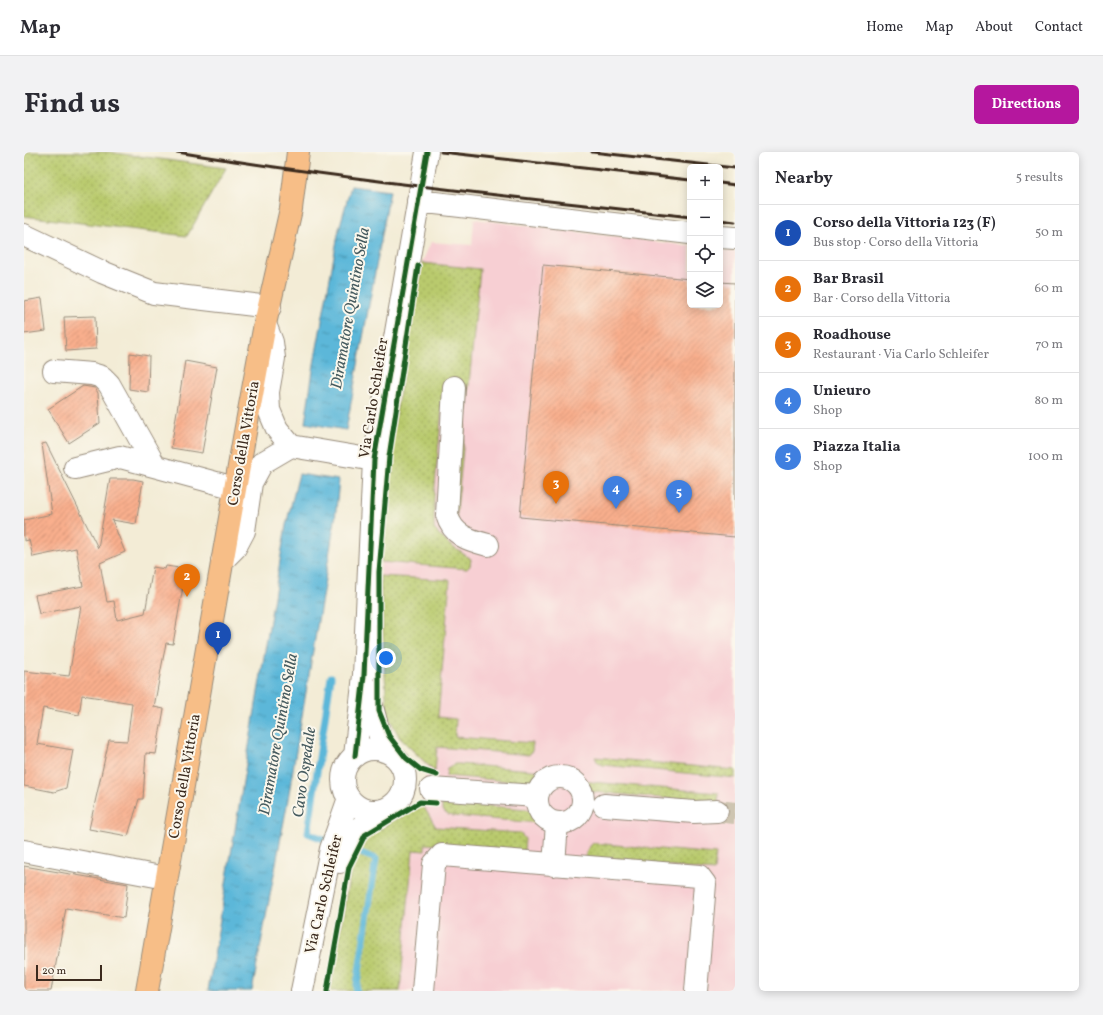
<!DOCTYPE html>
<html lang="en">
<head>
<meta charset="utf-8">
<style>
  :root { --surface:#fff; --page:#f2f2f3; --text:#2b2b33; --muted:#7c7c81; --line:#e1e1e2; --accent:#b5179e }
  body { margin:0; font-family:Vollkorn,serif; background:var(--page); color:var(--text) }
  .controls { position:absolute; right:12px; top:12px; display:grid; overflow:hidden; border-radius:6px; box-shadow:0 2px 10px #0003 }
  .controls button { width:36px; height:36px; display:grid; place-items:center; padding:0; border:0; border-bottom:1px solid var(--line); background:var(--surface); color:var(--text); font:20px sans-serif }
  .scale { position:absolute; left:12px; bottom:10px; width:66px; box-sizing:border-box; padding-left:4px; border:2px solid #3b2a1e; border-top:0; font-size:11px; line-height:14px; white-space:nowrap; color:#3b2a1e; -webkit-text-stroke:3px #fbf7ec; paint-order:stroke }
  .you { position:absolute; left:362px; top:506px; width:14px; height:14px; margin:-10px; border:3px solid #fff; border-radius:50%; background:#1a73e8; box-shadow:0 0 0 6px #1a73e833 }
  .badge { display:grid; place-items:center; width:26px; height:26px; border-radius:50%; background:var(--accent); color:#fff; font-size:13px; font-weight:700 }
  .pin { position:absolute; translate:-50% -33px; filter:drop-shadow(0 1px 2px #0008) }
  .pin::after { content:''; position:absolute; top:21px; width:14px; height:12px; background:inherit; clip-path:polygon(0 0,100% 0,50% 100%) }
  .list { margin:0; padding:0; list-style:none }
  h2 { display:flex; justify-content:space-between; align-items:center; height:52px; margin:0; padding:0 16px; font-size:17px }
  h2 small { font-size:13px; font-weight:400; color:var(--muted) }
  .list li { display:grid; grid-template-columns:26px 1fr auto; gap:12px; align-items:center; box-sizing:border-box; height:56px; padding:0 16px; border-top:1px solid var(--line) }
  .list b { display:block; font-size:15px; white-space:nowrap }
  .list p { margin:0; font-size:13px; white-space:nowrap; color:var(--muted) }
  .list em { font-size:13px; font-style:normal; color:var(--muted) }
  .icon { flex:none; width:22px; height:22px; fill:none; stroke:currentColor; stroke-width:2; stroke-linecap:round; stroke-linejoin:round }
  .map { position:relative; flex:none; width:711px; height:839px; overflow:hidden; border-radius:6px }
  header { display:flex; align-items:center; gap:24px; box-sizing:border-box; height:56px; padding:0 20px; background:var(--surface); border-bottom:1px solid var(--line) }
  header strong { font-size:19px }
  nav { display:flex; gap:22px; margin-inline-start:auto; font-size:14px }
  .intro { display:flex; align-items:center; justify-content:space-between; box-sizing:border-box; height:96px; padding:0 24px }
  h1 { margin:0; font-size:28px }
  .button { padding:10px 18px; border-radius:6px; background:var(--accent); color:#fff; font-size:14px; font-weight:700 }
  main { display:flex; gap:24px; padding:0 24px }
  aside { flex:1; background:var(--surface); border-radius:6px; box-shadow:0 2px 10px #0003 }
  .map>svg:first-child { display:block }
  .built { fill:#f7cfd3 }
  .grass { fill:url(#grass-dots); stroke:#7a7a46 }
  .water { fill:url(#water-ripples); stroke:#4b707c }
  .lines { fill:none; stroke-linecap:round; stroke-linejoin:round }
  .stream { stroke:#5bb7d9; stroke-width:7 }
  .building { fill:url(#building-hatch) }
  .minor-tunnel { stroke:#cec5b1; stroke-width:22; stroke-dasharray:22 11; stroke-linecap:butt }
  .minor-casing { stroke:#978b7a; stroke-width:24 }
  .major-casing { stroke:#978b7a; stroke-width:24 }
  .minor { stroke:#fff; stroke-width:22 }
  .major { stroke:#f7be87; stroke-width:22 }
  .rail { stroke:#3b2a1e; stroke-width:3 }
  .cycleway-casing { stroke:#fbf7ec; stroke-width:8 }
  .cycleway { stroke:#1b5e20; stroke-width:5 }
  .labels { text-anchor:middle; stroke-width:4; stroke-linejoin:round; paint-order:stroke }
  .street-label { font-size:15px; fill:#3b2a1e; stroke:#fbf7ec }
  .water-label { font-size:16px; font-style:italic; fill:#465b5f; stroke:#fbf7ec }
</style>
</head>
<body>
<header>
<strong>Map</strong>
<nav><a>Home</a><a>Map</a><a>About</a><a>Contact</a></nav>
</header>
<div class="intro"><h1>Find us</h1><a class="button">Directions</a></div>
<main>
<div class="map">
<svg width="711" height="839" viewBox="0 0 711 839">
  <defs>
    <pattern id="grass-dots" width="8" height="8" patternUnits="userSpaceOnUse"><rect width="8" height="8" fill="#b9ca6d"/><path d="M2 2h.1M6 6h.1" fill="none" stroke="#98a459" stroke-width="1.8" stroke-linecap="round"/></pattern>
    <pattern id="water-ripples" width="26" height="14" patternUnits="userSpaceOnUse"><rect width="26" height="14" fill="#5bb7d9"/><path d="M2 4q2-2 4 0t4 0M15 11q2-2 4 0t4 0" fill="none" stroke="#4c95af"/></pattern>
    <pattern id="building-hatch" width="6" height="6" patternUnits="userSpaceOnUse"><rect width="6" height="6" fill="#f9af8d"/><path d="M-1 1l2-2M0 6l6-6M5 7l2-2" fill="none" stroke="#cb8f73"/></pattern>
  </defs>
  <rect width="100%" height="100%" fill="#fbf7ec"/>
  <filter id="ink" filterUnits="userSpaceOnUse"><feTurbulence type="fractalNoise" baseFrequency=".025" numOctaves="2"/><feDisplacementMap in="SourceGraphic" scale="8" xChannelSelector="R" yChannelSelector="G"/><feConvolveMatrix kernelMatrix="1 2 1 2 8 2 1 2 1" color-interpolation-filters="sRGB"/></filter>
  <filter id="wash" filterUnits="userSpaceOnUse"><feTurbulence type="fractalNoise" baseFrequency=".012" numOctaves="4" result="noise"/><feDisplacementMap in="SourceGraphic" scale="16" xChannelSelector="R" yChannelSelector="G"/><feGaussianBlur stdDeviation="0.9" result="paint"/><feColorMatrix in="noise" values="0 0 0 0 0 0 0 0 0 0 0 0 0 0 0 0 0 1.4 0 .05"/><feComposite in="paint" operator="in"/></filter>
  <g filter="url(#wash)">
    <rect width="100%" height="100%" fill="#f3ecd6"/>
    <!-- built -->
    <path class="built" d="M 450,67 L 666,94 L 666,153 L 696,153 L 696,98 L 711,100 L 711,839 L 306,839 L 327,715 L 344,684 L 398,652 L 403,614 L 376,586 L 363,561 L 356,424 L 365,302 L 397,113 L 407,90 L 448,93 Z"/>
    <!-- grass -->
    <path class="grass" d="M 0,0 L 84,0 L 202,16 L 163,84 L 0,64 Z
      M 398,111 L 456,117 L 432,369 L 420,233 L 410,345 L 410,377 L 426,393 L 447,407 L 446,414 L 443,417 L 357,410 L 365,302 Z
      M 356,424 L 426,428 L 414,565 L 432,567 L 431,585 L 509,591 L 508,599 L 505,603 L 413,595 L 411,620 L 376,586 L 363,561 Z
      M 571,605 L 711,618 L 711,626 L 579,613 L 574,611 Z
      M 430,612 L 435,612 L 520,619 L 512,629 L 507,631 L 422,624 L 423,616 Z
      M 556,629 L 695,641 L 694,651 L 570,640 L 564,637 Z
      M 418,650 L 503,657 L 508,660 L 515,671 L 429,664 L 424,663 L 418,658 Z
      M 398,652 L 412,675 L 496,681 L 501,687 L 500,699 L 401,692 L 401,699 L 389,698 L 376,839 L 306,839 L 327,715 L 344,684 Z
      M 569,691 L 692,702 L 690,719 L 561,706 C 562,699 564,696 569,691 Z"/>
    <!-- water -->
    <path class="water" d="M 327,34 L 366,39 L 322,278 L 281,271 L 290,212 L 315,77 Z
      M 275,322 L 315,328 L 311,368 L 263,653 L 228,839 L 184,839 L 262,373 Z"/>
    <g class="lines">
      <!-- stream -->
      <path class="stream" d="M 307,690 L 284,681 L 307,525
        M 324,696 L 352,707 L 332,839"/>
    </g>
    <g id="blocks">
      <!-- building -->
      <path class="building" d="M 519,113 L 666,127 L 666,153 L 696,153 L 696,130 L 711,131 L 711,385 L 496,365 Z
        M 18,146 L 22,179 L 0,182 L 0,149 Z
        M 71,164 L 72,197 L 42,199 L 40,165 Z
        M 106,201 L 125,204 L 124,240 L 105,237 Z
        M 161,209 L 193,215 L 178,301 L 147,296 Z
        M 59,234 L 71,236 L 74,241 L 76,271 L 45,291 L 24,257 Z
        M 22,291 L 74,396 L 86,327 L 109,327 L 119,329 L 112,372 L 88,368 L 101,400 L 76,411 L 83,450 L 90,449 L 93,468 L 121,461 L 129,415 L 141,417 L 142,414 L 162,417 L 149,492 L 142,491 L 130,555 L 140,557 L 132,602 L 122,601 L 119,647 L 115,647 L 104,684 L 65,677 L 85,588 L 103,589 L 108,551 L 58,543 L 55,563 L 19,556 L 13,592 L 49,598 L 42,636 L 30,640 L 0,634 L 0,519 L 45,524 L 57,454 L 15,462 L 11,443 L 59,434 L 52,396 L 9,405 L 5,388 L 0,389 L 0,368 L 28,362 L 18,292 Z
        M 0,714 L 104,732 L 100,766 L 42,756 L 27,839 L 0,839 Z"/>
    </g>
  </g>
  <g filter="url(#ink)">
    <use href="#blocks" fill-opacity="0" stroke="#978b7a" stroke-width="1"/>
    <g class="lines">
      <!-- minor-tunnel -->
      <path class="minor-tunnel" d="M 693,659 L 711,661"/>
      <defs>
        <path id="minor" d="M 394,49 L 666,81
          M 0,83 L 78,120 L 130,141 L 246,155
          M 696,85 L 711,86
          M 30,219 L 68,222 L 78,225 L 85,232 L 131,314
          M 430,235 L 423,363 C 429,384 445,388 464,393
          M 267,294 L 350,308
          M 51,316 L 96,305 L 211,336
          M 198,409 L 211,396 L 220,379 L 227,331 L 238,311 L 267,294 L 253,277 L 245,258 L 244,240 L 250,206 L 248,190 L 241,172
          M 343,536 L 360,599
          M319 628a31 31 0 1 1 62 0a31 31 0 1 1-62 0Z
          M 331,604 L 340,523 L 350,308 L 403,0
          M513 648a23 23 0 1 1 46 0a23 23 0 1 1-46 0Z
          M 407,637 L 513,644
          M 580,653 L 670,660 L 693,659
          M 0,699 L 142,726
          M 316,710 C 320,688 338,675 352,659
          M 530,713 L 533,671
          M 278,839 L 307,697 L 325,646
          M 399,839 L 410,712 L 418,703 L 675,724 L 681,732 L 672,839"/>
        <path id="major" d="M 123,839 L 220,286 L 241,172 L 267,57 L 274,0"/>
      </defs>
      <!-- minor casing -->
      <use href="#minor" class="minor-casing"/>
      <!-- major casing -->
      <use href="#major" class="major-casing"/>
      <!-- minor -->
      <use href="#minor" class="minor"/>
      <!-- major -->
      <use href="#major" class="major"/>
      <!-- rail -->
      <path class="rail" d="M 153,0 C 323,28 495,45 666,65
        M 417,0 L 666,28
        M 568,0 L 711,16
        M 696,31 L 711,33
        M 696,68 L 711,70"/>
      <defs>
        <path id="cycleway" d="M 394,114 L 365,305 L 355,420 L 355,559 L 365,584 L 382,606 L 397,618 L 413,623
          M 331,604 L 340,523 L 350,308 L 403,0
          M 303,839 L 325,715 L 341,683 L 396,650 L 412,651"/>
      </defs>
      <!-- cycleway casing -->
      <use href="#cycleway" class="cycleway-casing"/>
      <!-- cycleway -->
      <use href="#cycleway" class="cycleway"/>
    </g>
  </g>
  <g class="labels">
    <!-- street labels -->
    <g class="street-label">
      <text transform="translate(349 246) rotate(-81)" y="5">Via Carlo Schleifer</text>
      <text transform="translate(219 291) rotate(-80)" y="5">Corso della Vittoria</text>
      <text transform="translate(160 624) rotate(-80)" y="5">Corso della Vittoria</text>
      <text transform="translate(299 742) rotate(-77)" y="5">Via Carlo Schleifer</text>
    </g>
    <!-- water labels -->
    <g class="water-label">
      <text transform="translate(325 156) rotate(-80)" y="6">Diramatore Quintino Sella</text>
      <text transform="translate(253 582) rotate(-80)" y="6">Diramatore Quintino Sella</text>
      <text transform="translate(279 620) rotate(-82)" y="6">Cavo Ospedale</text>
    </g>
  </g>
</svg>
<div class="controls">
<button>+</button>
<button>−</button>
<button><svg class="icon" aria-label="locate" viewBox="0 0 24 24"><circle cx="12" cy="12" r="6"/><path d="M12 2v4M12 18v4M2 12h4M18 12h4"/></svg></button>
<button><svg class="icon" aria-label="layers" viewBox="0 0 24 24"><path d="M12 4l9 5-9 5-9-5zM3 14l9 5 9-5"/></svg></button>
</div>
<div class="scale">20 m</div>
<div class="you"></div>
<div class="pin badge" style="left:194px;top:503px;background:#1a4fb4">1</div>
<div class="pin badge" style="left:163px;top:445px;background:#e8710a">2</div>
<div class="pin badge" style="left:532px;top:352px;background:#e8710a">3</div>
<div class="pin badge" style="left:592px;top:357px;background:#3f7fe0">4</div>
<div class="pin badge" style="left:655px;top:361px;background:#3f7fe0">5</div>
</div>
<aside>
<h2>Nearby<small>5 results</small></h2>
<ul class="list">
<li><span class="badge" style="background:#1a4fb4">1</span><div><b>Corso della Vittoria 123 (F)</b><p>Bus stop · Corso della Vittoria</p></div><em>50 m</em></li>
<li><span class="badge" style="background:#e8710a">2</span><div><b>Bar Brasil</b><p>Bar · Corso della Vittoria</p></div><em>60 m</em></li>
<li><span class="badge" style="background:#e8710a">3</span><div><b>Roadhouse</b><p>Restaurant · Via Carlo Schleifer</p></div><em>70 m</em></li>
<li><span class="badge" style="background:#3f7fe0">4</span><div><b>Unieuro</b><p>Shop</p></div><em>80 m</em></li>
<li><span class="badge" style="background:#3f7fe0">5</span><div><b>Piazza Italia</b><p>Shop</p></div><em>100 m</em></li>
</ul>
</aside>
</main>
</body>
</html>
